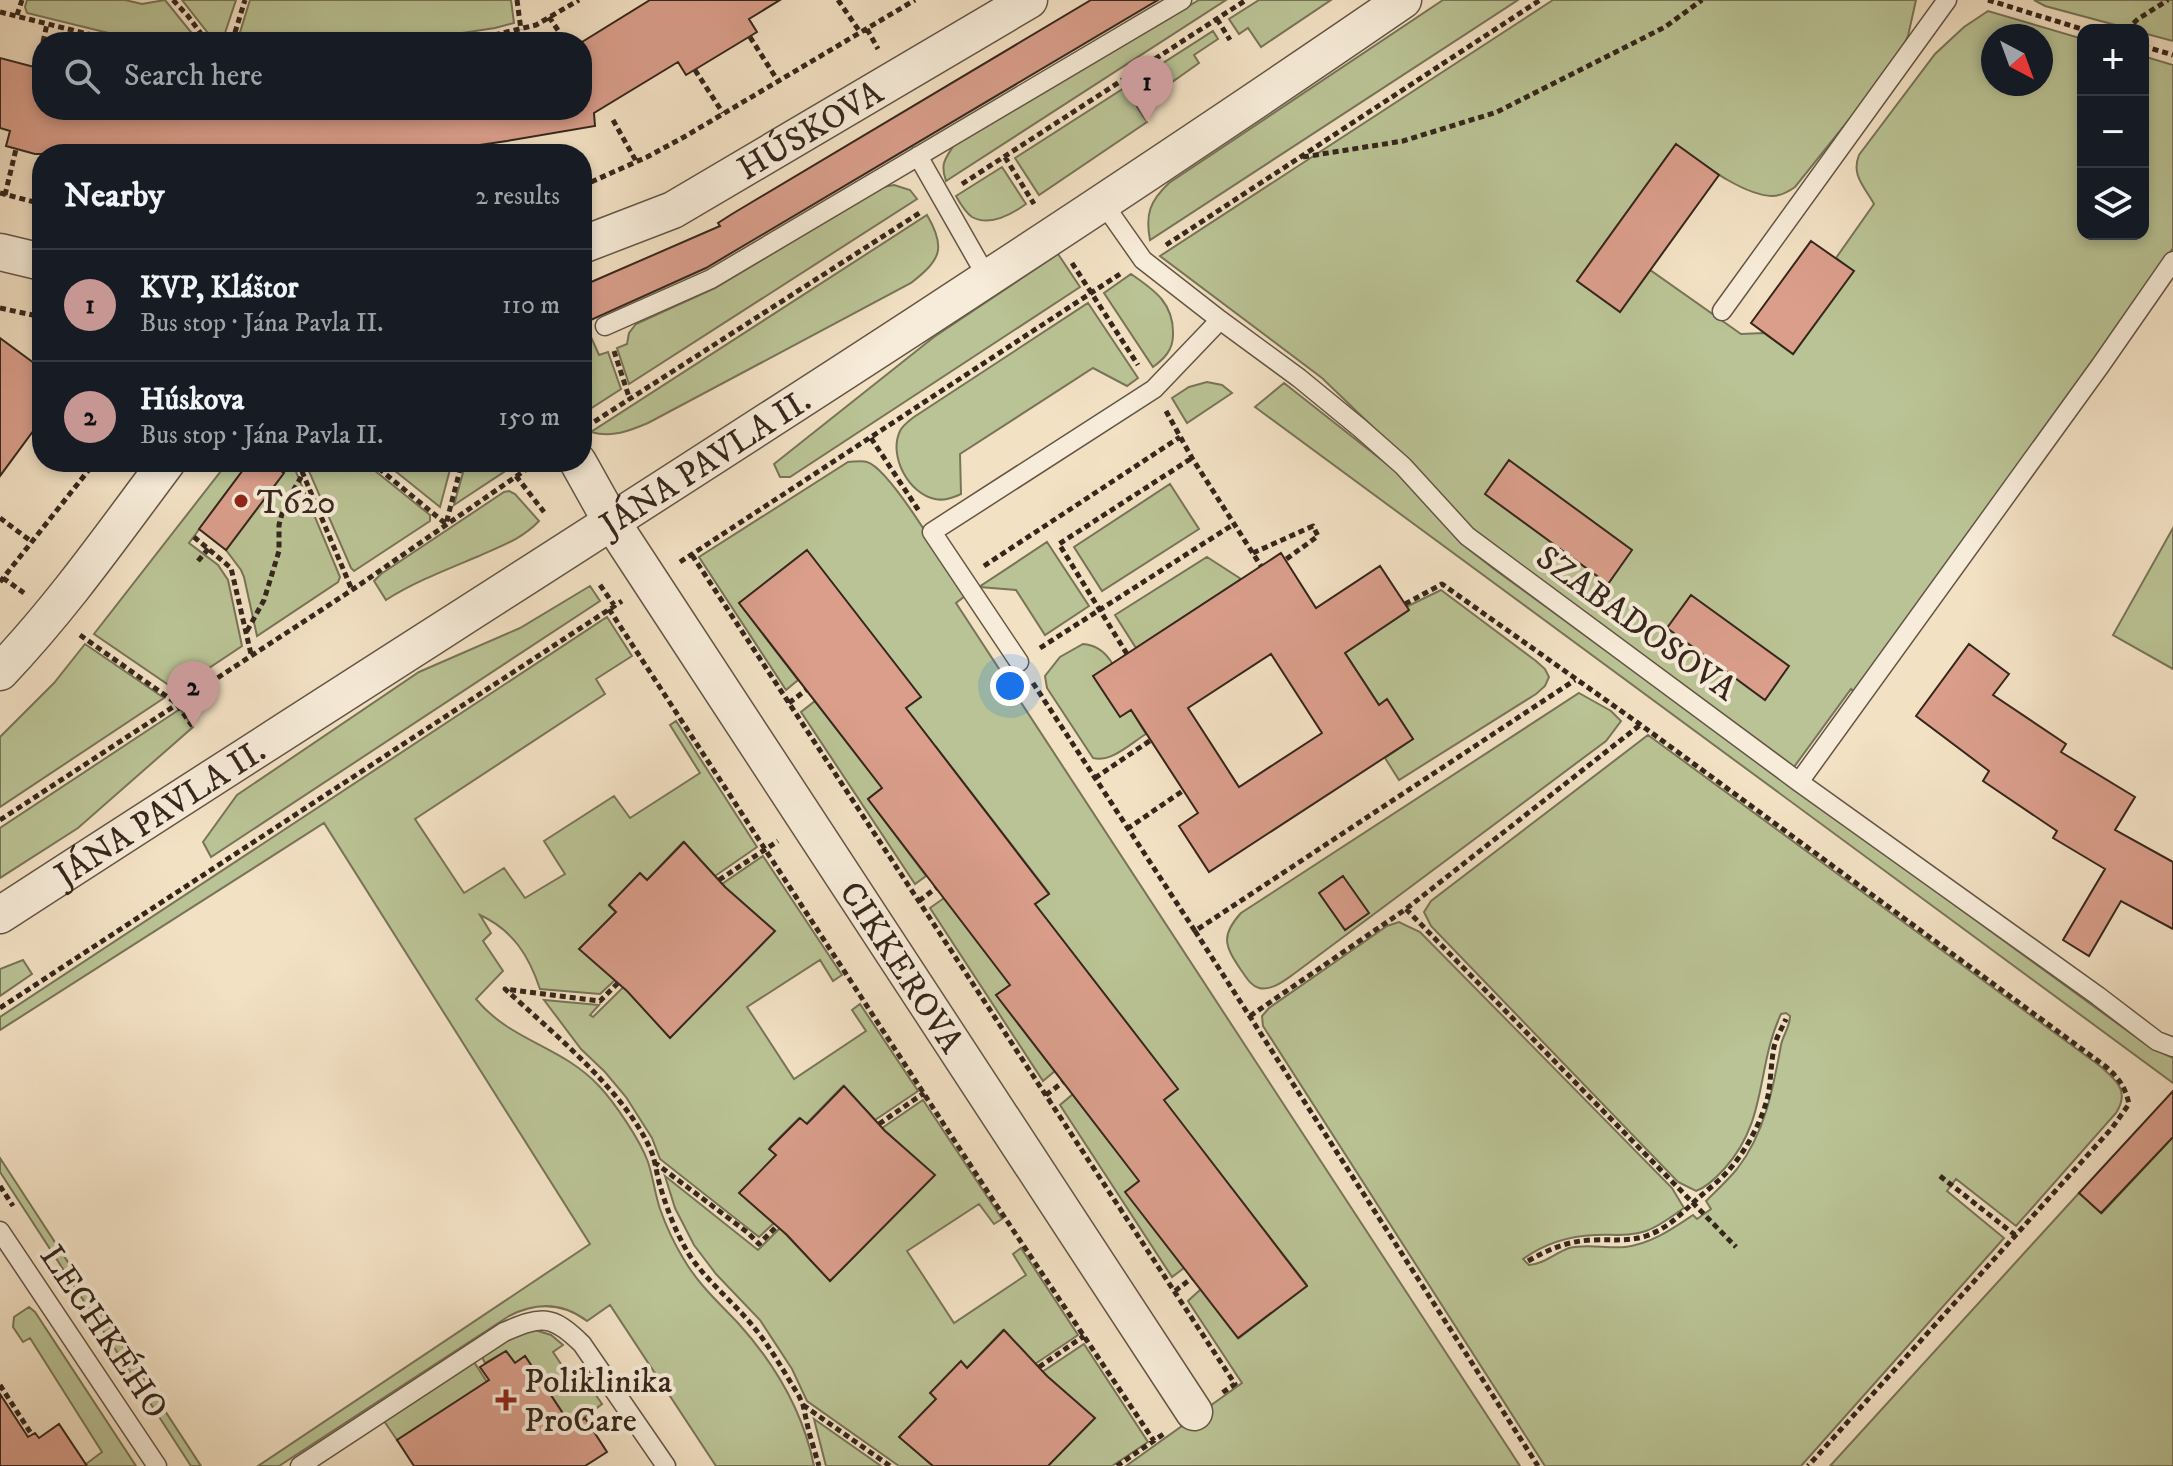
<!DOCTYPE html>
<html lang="en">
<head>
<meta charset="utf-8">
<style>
  :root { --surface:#171b24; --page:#20242c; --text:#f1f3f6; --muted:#9ea1a6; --line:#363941; --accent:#c59692 }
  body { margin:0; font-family:"IM FELL DW Pica",serif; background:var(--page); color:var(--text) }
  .controls { position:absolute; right:24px; top:24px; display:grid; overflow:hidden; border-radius:16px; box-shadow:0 4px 12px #0003 }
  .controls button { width:72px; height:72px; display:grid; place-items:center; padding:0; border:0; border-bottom:2px solid var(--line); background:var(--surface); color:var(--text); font:40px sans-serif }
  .compass { position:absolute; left:1981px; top:24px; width:72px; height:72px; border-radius:50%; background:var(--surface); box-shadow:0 4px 12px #0003; rotate:139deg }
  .you { position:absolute; left:1010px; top:686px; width:28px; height:28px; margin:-20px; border:6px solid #fff; border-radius:50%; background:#1a73e8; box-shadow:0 0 0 12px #1a73e833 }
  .badge { display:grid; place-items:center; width:52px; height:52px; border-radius:50%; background:var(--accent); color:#111; font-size:26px; font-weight:700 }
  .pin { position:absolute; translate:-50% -66px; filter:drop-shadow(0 2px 4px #0008) }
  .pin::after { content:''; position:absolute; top:42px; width:28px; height:24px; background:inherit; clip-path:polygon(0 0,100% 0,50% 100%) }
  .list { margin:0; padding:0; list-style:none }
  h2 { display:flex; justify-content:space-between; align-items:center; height:104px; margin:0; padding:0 32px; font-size:34px }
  h2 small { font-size:26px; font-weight:400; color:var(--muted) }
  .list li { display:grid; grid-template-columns:52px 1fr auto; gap:24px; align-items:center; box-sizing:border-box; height:112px; padding:0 32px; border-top:2px solid var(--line) }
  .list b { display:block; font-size:30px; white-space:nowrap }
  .list p { margin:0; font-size:26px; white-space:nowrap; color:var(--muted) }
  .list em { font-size:26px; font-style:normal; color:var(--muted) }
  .icon { flex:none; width:44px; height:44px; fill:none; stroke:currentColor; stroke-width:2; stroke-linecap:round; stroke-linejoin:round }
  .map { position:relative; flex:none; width:2173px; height:1466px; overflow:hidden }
  .search { position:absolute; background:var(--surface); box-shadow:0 4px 12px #0003; left:32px; top:32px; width:560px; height:88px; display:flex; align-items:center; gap:20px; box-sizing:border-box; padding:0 28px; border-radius:32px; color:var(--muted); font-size:30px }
  .panel { position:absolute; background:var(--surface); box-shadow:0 4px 12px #0003; left:32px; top:144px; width:560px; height:328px; border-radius:32px }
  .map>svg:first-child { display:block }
  .green { fill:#bac395; stroke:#787458; stroke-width:2; fill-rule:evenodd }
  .building { fill:#da9e8b; stroke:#35261c; stroke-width:2; fill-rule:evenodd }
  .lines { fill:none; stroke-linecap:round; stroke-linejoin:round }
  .lane-casing { stroke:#645546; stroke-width:21 }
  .street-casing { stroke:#645546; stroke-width:39 }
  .path { stroke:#35261c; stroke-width:5; stroke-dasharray:6 4; stroke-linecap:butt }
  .lane { stroke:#f7ecd9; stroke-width:18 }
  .street { stroke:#f7ecd9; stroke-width:36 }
  .poi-dot { fill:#8f2418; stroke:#f7ecd9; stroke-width:3 }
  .labels { text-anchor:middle; stroke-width:8; stroke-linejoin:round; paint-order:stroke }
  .street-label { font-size:34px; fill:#35261c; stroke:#f7ecd9 }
  .poi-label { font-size:34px; fill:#35261c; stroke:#f7ecd9; text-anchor:start }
</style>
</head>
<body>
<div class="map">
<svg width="2173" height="1466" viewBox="0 0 2173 1466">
  <rect width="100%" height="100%" fill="#f3e1c4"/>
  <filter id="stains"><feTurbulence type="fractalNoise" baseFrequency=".0025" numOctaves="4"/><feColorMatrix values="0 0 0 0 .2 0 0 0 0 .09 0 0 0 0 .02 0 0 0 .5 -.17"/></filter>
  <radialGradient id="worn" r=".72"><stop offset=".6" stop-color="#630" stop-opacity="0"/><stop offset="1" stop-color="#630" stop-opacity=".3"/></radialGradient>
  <!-- green -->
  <path class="green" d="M 27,0 L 125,0 L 142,4 L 165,0 L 199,42 L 145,42 L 27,13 L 25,7 Z
    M 182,0 L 236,0 L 222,42 L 215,42 Z
    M 250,0 L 511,0 L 514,23 L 495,28 L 403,42 L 237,42 Z
    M 1199,0 L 1226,0 L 946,181 C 940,164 945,159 954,145 Z
    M 1259,0 L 1331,0 L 1261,47 L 1248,28 L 1239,34 L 1229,19 Z
    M 1443,0 L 1518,0 L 1150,240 C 1145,214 1150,201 1169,183 Z
    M 1553,0 L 1916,0 L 1908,36 L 1902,49 L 1856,111 L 1795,187 C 1788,192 1781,196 1772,196 C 1742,195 1700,162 1676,145 L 1577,281 L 1620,311 L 1650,270 L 1741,334 L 1764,333 L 1793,354 L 1853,271 L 1836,258 L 1874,204 C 1864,186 1851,175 1859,155 L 1935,54 L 1964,27 L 1988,11 L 2083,39 L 2083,234 L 2143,234 L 2143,56 L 2173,65 L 2173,248 L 1856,693 L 1851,689 L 1794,767 L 1464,523 L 1402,455 L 1322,378 L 1160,256 ZM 1993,36 L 2041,36 L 2041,84 L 1993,84 Z
    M 2034,0 L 2173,0 L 2173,41 L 2143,33 L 2143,30 L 2134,30 L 2045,6 Z
    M 1213,31 L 1218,39 L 1194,55 L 1199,63 L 1137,107 L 1147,122 L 1039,195 L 1015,158 Z
    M 1002,167 L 1026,204 C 1012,214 990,227 972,217 C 965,212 960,203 956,196 Z
    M 894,185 L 910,190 L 917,199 L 629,384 L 617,348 L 627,344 L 629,333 L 636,324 L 715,288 L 883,187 Z
    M 927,215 C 947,249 940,260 911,283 L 648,423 C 629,431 612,438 591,432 Z
    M 1058,254 L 1080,287 L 790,477 L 780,477 L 774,464 L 934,337 Z
    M 1131,274 C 1156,291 1174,304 1173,335 C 1173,350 1164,359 1153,367 L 1104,293 Z
    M 1088,303 L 1138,378 L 1127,386 L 1093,368 L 960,454 L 961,494 C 952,498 944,501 935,499 C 909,494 888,456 900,431 C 903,425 909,421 914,417 Z
    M 582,317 L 599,355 L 608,352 L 621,389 L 587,411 L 582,404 Z
    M 1207,382 L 1222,385 L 1232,393 L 1187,423 L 1172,398 L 1189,387 Z
    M 1284,383 L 1397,472 L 1466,547 L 1494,569 L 2151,1048 L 2173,1058 L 2173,1083 L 1255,407 Z
    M 228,462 L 249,462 L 189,543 L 218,565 L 228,580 L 242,646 L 176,690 L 94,634 Z
    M 278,462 L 292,462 L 340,577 L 338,582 L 257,636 L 244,577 L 241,570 L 226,550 L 283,474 L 274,467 Z
    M 305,462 L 364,462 L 430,515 L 430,521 L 354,571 L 351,568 Z
    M 384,462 L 452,462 L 440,507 Z
    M 466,462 L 519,462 L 454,505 Z
    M 848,462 C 853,462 862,460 867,462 C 891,469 949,570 965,596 L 956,603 L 1520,1466 L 1126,1466 L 1242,1383 L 1188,1301 L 1201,1289 L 1239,1338 L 1307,1285 L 1193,1139 L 1184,1268 L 1172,1277 L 1060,1105 L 1073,1094 L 1110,1142 L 1177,1089 L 1055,1071 L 1043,1081 L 930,908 L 944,898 L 981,946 L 1049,893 L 936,747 L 868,799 L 926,876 L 915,884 L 801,712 L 815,701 L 853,749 L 920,697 L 739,603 L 798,680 L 786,690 L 699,557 Z
    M 1170,484 L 1199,529 L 1102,591 L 1074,547 Z
    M 509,491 L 515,494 L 539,521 C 522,539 501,546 479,556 C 448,569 414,582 386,600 L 374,581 L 381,574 L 504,492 Z
    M 2173,528 L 2173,669 L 2113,635 Z
    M 1047,542 L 1089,606 L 1045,635 L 1016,590 L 979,587 Z
    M 1207,557 L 1241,579 L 1136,648 L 1115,615 Z
    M 590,586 L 600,601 L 211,857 L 203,842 L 237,795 L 419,672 L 520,628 Z
    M 1441,590 L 1536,661 L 1545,669 L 1549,677 L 1545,686 L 1536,694 L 1399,780 L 1385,758 L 1413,739 L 1387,700 L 1379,705 L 1345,653 L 1408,611 L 1406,607 Z
    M 607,617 L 632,656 L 596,679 L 605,694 L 415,819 L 464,893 L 504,868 L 525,898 L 565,874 L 544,841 L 614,796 L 630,818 L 700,773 L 670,725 L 676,721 L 757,847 L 715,876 L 683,842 L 647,880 L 640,874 L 610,904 L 609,906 L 616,912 L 580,949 L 615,980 L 600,994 L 540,989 C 529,956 513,930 480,915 L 491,933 L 483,941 L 503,971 L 476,999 C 510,1041 562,1046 599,1086 C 615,1103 640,1140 648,1162 C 653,1177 655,1194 660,1209 C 666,1226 674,1243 683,1258 C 698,1284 718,1302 738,1323 C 775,1364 803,1411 814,1466 L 716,1466 L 610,1305 L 587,1321 C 562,1302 536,1302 509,1316 L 279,1466 L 258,1466 L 590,1244 L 324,823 L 0,1030 L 0,1017 Z
    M 85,644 L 164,698 L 0,807 L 0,737 L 54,683 Z
    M 1083,644 C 1114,646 1120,683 1130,706 C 1134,716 1141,725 1146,734 C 1131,743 1111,763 1093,758 L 1047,688 L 1045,676 L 1060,657 Z
    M 1579,693 L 1611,711 L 1621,721 L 1606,741 L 1295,973 C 1285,980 1272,991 1259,988 C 1251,986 1246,977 1241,970 C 1225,946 1220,936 1241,913 Z
    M 180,709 L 193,727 L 78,828 L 0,878 L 0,828 Z
    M 1648,735 L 2100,1066 C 2117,1081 2130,1091 2116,1113 L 2016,1226 L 1956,1179 L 1947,1191 L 2004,1238 L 1801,1466 L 1545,1466 L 1263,1026 L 1262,1016 L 1269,1008 L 1387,926 L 1399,922 L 1420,932 L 1672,1188 L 1684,1208 C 1672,1216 1660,1226 1646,1231 C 1629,1237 1612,1234 1595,1235 C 1569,1236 1544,1244 1523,1259 L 1529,1265 C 1544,1264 1555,1253 1569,1248 C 1588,1243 1606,1249 1625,1247 C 1651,1244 1672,1229 1693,1215 L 1697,1219 L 1711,1209 L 1706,1201 C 1716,1191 1728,1180 1737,1169 C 1765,1133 1773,1089 1781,1045 C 1783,1035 1790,1027 1790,1016 L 1786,1013 L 1781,1014 C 1756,1067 1768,1120 1725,1168 C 1717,1177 1707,1187 1696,1191 L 1678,1182 L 1431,926 L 1424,912 L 1431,901 Z
    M 763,856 L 842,975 L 833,981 L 820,960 L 747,1007 L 794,1079 L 866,1031 L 852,1010 L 860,1004 L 918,1091 L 875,1120 L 843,1086 L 806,1124 L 799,1118 L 770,1147 L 776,1155 L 774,1223 L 759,1237 L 660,1159 L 652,1138 L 626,1097 L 605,1072 L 581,1049 L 544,1000 L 599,1005 L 590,1015 L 593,1017 L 725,887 L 722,884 Z
    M 23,960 L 32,974 L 0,996 L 0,969 Z
    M 923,1100 L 1002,1219 L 994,1224 L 979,1204 L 907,1251 L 954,1323 L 1026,1275 L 1013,1254 L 1021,1248 L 1078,1335 L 1035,1364 L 1003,1330 L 967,1368 L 961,1362 L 936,1399 L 900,1437 L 933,1466 L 899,1466 L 807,1401 L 792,1369 L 760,1320 L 716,1274 L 694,1245 L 675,1208 L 665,1176 L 758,1250 L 780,1228 L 830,1281 L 934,1175 L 882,1128 Z
    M 2173,1137 L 2173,1466 L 1830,1466 L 2079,1193 L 2102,1213 Z
    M 0,1158 L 201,1466 L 191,1466 L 0,1172 Z
    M 29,1307 L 35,1312 L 136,1466 L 87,1466 L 86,1464 L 102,1452 L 30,1338 L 23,1342 L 13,1327 L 14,1317 Z
    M 535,1330 L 551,1335 L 563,1345 L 553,1352 L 579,1391 L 589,1385 L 602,1404 L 572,1427 L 525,1356 L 515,1363 L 506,1351 L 485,1363 L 482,1357 L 519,1333 Z
    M 1084,1344 L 1148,1442 L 1112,1466 L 1048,1466 L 1047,1376 L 1042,1372 Z
    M 474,1362 L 487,1382 L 397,1440 L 384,1421 Z
    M 814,1419 L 881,1466 L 826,1466 Z"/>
  <!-- building -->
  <path class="building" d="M 650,0 L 780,0 L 749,19 L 757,32 L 686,75 L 678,62 L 594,113 L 595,126 L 507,141 L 418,154 L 35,154 L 6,146 L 10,131 L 0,128 L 0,58 L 42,69 L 42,110 L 201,110 L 223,116 L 262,110 L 582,110 L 582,42 Z
    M 1091,0 L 1158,0 L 706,268 L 582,324 L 582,286 L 720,226 L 718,223 L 732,214 Z
    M 1676,144 L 1719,175 L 1620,312 L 1577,281 Z
    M 1811,241 L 1854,271 L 1793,354 L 1751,323 Z
    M 0,338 L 42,369 L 42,419 L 0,476 Z
    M 1509,460 L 1632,550 L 1608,584 L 1485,494 Z
    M 249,462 L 267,462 L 284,473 L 226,550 L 199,529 Z
    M 807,550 L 921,697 L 906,708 L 1049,894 L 1035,904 L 1178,1089 L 1164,1100 L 1307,1286 L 1238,1338 L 1125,1192 L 1139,1181 L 996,995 L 1010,985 L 868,799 L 882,788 L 739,603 Z
    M 1281,553 L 1316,608 L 1380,566 L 1409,610 L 1345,653 L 1379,705 L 1387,699 L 1413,739 L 1209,872 L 1179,826 L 1198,813 L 1131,710 L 1120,717 L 1093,676 ZM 1271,654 L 1322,733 L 1239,787 L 1188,708 Z
    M 1691,595 L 1789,666 L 1765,700 L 1667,628 Z
    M 1969,644 L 2009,674 L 1993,695 L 2066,744 L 2061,752 L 2135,797 L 2115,830 L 2173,862 L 2173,929 L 2121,901 L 2089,956 L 2063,940 L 2105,869 L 2053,838 L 2057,831 L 1983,781 L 1989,771 L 1916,716 Z
    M 684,842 L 725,887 L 775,931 L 670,1038 L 627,991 L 579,949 L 616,912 L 609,905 L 640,873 L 647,880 Z
    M 1343,876 L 1369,913 L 1345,930 L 1319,893 Z
    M 844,1086 L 885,1131 L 935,1175 L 830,1281 L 787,1235 L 739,1193 L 776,1155 L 769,1149 L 800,1118 L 807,1124 Z
    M 2173,1091 L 2173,1137 L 2101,1213 L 2079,1193 Z
    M 1004,1330 L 1047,1376 L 1095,1418 L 1048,1466 L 933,1466 L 899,1437 L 936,1399 L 930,1393 L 961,1361 L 967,1368 Z
    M 506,1351 L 515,1363 L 525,1356 L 572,1427 L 585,1418 L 607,1452 L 585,1466 L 414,1466 L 397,1440 L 489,1380 L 480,1367 Z
    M 0,1394 L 28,1437 L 35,1433 L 39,1438 L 59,1424 L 87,1466 L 0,1466 Z"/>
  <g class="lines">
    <defs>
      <path id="lane" d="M 918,156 L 988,279
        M 1103,203 L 1143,260 L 1220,320 L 1299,378 L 1360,428 L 1403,466 L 1467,536 L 1799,782 L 2098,996 L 2157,1041 L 2173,1047
        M 1722,311 L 1947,0
        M 605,326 L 711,279 L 1182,0
        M 1019,662 L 932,532 L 1154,389 L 1220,320
        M 1799,782 L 2100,366 L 2173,261
        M 0,1231 L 157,1466
        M 300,1466 L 504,1332 C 541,1316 552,1314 582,1344 L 666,1466"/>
      <g id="street">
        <path id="s1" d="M 582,245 L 673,210 L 1029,0"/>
        <path d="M 0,252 L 42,262"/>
        <path id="s2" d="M 578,462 L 611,521 L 1194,1412"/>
        <path d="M 0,672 C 62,607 113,534 167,462"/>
        <path id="s3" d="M 0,915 C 468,611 943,316 1403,0"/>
      </g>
    </defs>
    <!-- lane casing -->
    <use href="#lane" class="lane-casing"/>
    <!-- street casing -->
    <use href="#street" class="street-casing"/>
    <!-- path -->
    <path class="path" d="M 173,0 L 188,16 L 207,42
      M 517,0 L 521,30
      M 838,0 L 860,32
      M 1988,0 L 2085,30
      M 0,12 L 120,42
      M 17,15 L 22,0
      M 549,17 L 566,42
      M 1217,19 L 1230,40
      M 867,29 L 878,49
      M 2126,30 L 2138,19 L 2168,0
      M 750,37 L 778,81
      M 43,42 L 47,24
      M 232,42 L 245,0
      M 465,42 L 536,25 L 579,0
      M 2143,46 L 2173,55
      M 37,68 L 42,46
      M 695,70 L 723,113
      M 238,110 L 239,113
      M 256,110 L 256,111
      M 613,120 L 636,161
      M 1005,157 L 1034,204
      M 1303,157 L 1403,141 L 1497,112 L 1665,27 L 1702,0
      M 962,184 L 1246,0
      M 582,186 L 647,157 L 684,137 L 915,0
      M 0,193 L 42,204
      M 5,195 L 16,149
      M 1166,245 L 1540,0
      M 1072,263 L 1138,365
      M 0,308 L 42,317
      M 614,351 L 630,400
      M 1166,411 L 1192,458 L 1261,566
      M 582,413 L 589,425
      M 586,427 L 921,212
      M 871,438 L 919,511
      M 298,462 L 352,590
      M 371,462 L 446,524 L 462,462
      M 271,464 L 272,462
      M 516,476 L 544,512
      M 0,518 L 32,542
      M 194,537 L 231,568 L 251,654
      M 1253,553 L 1313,526 L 1318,536 L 1285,560
      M 692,555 L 1235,1384 L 1222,1393
      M 198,561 L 209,548
      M 680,562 L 1120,274
      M 984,566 L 1180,437
      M 3,578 L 24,593
      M 0,582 L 95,462
      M 600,585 L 614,605
      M 1405,604 L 1442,584 L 1641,725 L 2105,1066 C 2118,1077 2125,1086 2129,1104 L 2112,1128 L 1808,1466
      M 609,609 L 993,1200 L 1154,1441
      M 247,631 L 264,600 L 279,551 L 279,525 L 284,506 L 303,474
      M 80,635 L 176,703 L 193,727
      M 1040,648 L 1234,524
      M 1127,654 L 1059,544 L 1192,458
      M 1033,683 L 1195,931 L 1575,680
      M 789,703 L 806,690
      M 1095,778 L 1151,740
      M 0,820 L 352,590 L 537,462
      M 1127,829 L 1184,790
      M 719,880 L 778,841
      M 919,901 L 936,888
      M 1406,909 L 1736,1247
      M 1195,931 L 1538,1466
      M 618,983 L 600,1001 L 505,989 C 552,1032 628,1094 652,1153 C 656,1164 657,1177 661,1189 C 668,1212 677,1235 690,1256 C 708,1282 732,1301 752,1325 C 770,1346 784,1372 799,1396 L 803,1405 L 809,1432 L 819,1466
      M 0,1008 L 622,601
      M 1250,1016 L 1406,909 L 1640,725
      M 1046,1095 L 1063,1082
      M 879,1124 L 924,1093
      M 654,1162 L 747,1232 L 759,1244 L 777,1226
      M 1940,1176 L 2015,1235
      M 0,1186 L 13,1206
      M 1528,1261 C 1549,1249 1568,1241 1592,1240 C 1611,1239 1628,1242 1646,1236 C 1668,1228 1680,1215 1696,1200 C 1706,1191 1718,1182 1728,1171 C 1746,1151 1761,1123 1768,1096 C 1771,1080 1771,1063 1774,1047 C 1776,1038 1782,1028 1786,1019
      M 1175,1291 L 1192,1278
      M 1039,1367 L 1084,1336
      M 0,1385 L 32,1435
      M 803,1405 L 890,1466
      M 1117,1466 L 1165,1433"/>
    <!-- lane -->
    <use href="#lane" class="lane"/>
    <!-- street -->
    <use href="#street" class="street"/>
  </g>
  <!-- markers -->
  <g class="poi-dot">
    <circle cx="241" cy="501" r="8"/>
    <path d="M502 1388h8v8h8v8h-8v8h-8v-8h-8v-8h8z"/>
  </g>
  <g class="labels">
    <!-- street labels -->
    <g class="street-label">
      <text dy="12" stroke="none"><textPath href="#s1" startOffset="256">HÚSKOVA</textPath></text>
      <text dy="12" stroke="none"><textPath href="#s3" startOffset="838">JÁNA PAVLA II.</textPath></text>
      <text transform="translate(1637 622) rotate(36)" y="12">SZABADOSOVA</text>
      <text dy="12" stroke="none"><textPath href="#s3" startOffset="190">JÁNA PAVLA II.</textPath></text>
      <text dy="12" stroke="none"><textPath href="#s2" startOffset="600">CIKKEROVA</textPath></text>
      <text transform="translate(105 1331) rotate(56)" y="12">LECHKÉHO</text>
    </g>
    <!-- poi labels -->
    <g class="poi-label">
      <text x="257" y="513">T620</text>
      <text x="524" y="1392">Poliklinika<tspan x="524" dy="39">ProCare</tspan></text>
    </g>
  </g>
  <rect width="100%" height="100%" filter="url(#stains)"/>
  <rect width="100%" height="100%" fill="url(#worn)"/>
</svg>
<div class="controls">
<button>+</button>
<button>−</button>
<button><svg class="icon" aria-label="layers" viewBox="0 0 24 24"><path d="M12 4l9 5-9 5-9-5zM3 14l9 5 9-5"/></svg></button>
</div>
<svg class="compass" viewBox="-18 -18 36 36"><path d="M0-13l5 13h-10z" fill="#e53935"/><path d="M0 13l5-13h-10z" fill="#9ea1a6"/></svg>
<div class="you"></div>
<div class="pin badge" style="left:1147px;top:122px">1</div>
<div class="pin badge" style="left:193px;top:727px">2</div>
<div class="search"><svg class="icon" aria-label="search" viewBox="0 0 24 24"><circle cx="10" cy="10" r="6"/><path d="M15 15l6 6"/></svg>Search here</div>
<section class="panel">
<h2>Nearby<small>2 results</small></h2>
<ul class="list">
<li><span class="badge">1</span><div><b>KVP, Kláštor</b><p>Bus stop · Jána Pavla II.</p></div><em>110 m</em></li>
<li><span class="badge">2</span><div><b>Húskova</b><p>Bus stop · Jána Pavla II.</p></div><em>150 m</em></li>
</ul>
</section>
</div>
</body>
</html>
